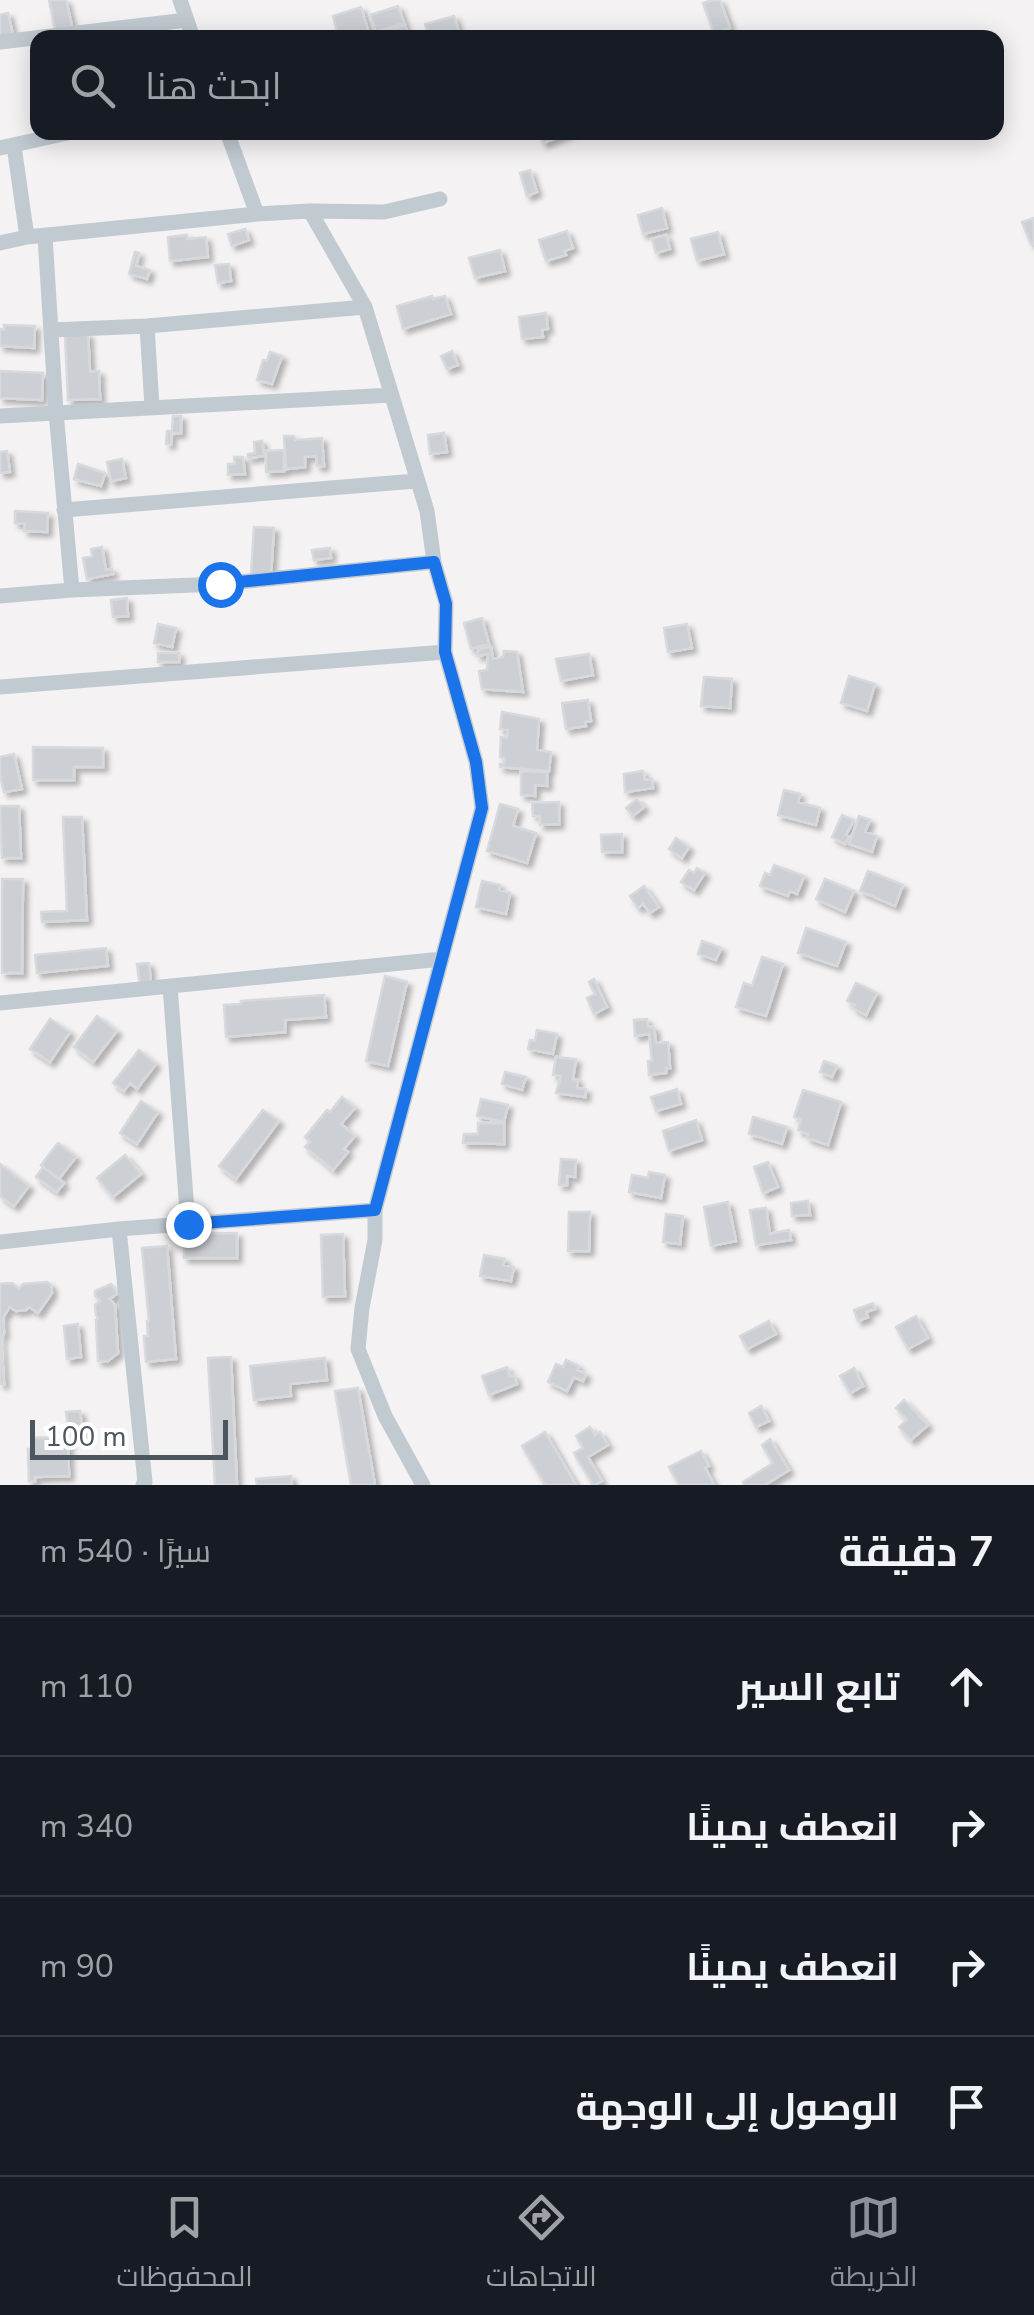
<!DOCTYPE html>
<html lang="ar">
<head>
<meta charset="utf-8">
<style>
  :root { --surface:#171b24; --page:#242831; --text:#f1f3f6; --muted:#9ea1a6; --line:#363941; --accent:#8c9099 }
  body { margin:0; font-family:"Nunito Sans",Cairo,sans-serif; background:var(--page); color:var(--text); direction:rtl }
  .scale { position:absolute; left:30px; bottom:25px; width:198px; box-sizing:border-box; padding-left:10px; border:5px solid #4b565f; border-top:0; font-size:28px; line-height:35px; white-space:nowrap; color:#4b565f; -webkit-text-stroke:8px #fff; paint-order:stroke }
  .stop { position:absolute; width:30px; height:30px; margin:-22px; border:8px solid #1a73e8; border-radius:50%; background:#fff }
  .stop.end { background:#1a73e8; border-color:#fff; box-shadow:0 2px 10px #0008 }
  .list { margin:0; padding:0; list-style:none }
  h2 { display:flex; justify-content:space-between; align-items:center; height:130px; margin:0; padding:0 40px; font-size:42px }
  h2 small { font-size:32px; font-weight:400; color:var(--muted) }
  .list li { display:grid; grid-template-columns:65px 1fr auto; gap:30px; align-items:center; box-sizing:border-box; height:140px; padding:0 40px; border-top:2px solid var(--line) }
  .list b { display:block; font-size:38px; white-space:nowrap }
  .list em { font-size:32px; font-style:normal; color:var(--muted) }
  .icon { flex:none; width:55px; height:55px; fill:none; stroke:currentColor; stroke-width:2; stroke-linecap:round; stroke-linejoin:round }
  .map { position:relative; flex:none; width:1034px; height:1485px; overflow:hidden; direction:ltr }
  .search { position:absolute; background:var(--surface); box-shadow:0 5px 25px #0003; left:30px; right:30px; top:30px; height:110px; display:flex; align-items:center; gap:25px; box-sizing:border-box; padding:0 35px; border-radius:20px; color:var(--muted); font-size:38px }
  .sheet { height:690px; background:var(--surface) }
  nav { display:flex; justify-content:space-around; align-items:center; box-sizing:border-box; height:140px; border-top:2px solid var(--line); background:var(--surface); font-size:28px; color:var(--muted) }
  nav a { display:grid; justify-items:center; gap:5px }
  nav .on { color:var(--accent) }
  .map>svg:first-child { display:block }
  .building { fill:#cccfd4; stroke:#d7d9dd; stroke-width:2.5; filter:url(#shadow) }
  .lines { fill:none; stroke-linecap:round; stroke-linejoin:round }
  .street { stroke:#c1cad0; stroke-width:15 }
  .route { stroke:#1a73e8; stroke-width:12 }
</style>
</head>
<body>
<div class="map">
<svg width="1034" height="1485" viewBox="0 0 1034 1485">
  <defs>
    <filter id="shadow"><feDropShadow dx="4.5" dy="4.5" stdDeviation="2.5" flood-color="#0004"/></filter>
  </defs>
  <rect width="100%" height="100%" fill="#f4f2f2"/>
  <!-- building -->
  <path class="building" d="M 49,0 L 66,0 L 72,26 L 55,30 Z
    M 712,0 L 720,0 L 730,28 L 714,33 L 703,3 Z
    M 398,6 L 404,23 L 376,32 L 370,15 Z
    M 361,7 L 368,30 L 339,38 L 333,16 Z
    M 8,13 L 13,35 L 0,38 L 0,15 Z
    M 454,16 L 461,38 L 429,38 L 425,24 Z
    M 405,25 L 409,38 L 379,38 L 378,34 Z
    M 539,132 L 571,132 L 543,143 Z
    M 530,170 L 537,192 L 527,196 L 520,173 Z
    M 662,208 L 667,228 L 643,234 L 638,215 Z
    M 1034,218 L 1034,242 L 1031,244 L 1022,222 Z
    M 245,229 L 249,240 L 232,246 L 228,234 Z
    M 567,231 L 573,248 L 564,251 L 566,255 L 546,261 L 539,240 Z
    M 718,232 L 724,254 L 697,261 L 691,239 Z
    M 187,235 L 187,239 L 206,237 L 208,257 L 170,261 L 168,237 Z
    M 666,235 L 670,249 L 656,253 L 652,239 Z
    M 500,250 L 505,271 L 475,278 L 469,258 Z
    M 135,252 L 139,253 L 136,266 L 150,270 L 147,279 L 129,274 Z
    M 229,264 L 231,281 L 218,283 L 215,265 Z
    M 432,296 L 433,299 L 445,296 L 451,314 L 403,329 L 397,306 Z
    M 546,313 L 548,329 L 542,330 L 543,337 L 522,339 L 519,317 Z
    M 4,325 L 35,326 L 34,348 L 0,346 L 0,329 L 4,330 Z
    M 88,334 L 90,372 L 99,371 L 100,399 L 68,400 L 65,335 Z
    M 452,351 L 458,365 L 447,369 L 441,356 Z
    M 270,352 L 282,356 L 272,384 L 257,380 L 263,360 L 267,361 Z
    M 0,371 L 43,373 L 42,400 L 0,398 Z
    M 173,416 L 181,416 L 181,433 L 171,433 L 171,444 L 166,444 L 167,431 L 172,431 Z
    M 444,433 L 447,452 L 430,454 L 428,435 Z
    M 284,436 L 294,436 L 295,440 L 322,438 L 324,466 L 317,466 L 316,456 L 305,457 L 305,467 L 286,469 Z
    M 262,441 L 264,456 L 248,458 L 248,454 L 255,453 L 254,442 Z
    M 284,450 L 284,471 L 266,472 L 266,451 Z
    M 7,451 L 10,472 L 0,473 L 0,452 Z
    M 234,457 L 243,457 L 245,474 L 228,475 L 228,464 L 235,464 Z
    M 122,459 L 126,478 L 111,481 L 107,462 Z
    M 78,464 L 105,473 L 101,486 L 74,479 Z
    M 15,511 L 48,513 L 47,532 L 24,531 L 25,524 L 15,523 Z
    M 254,527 L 274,528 L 271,575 L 251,574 Z
    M 102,547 L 106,570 L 112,569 L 113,574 L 87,579 L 83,558 L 92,556 L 91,549 Z
    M 330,548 L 331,558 L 314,560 L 312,550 Z
    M 127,598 L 128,616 L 113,617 L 111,600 Z
    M 482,618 L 489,644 L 471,649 L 464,623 Z
    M 158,624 L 176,628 L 172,647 L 154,643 Z
    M 687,624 L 692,648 L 668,652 L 664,628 Z
    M 488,647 L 491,647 L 493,659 L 503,657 L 504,651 L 517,652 L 523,692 L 482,689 L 479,671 L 487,670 L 488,654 L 477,656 L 478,650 Z
    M 158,653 L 179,653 L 179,662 L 158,662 Z
    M 589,654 L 593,675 L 561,681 L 556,659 Z
    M 849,676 L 875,684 L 867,711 L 841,703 Z
    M 704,677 L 732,679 L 730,708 L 701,706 Z
    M 588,700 L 591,721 L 585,722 L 586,726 L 566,729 L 562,703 Z
    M 502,712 L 539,719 L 537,750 L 551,752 L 549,771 L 500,767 L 500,764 L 504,764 L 505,758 L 500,757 L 501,737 L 507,738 L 508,730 L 500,729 Z
    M 33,747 L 103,748 L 103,767 L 74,767 L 74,780 L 33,780 Z
    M 14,754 L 22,789 L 4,792 L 0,775 L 0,757 Z
    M 521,771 L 547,772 L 547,786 L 535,785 L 535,796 L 521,795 Z
    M 643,771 L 645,780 L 652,779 L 653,788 L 625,792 L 624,774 Z
    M 784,790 L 800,794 L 798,802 L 820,808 L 816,825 L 778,815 Z
    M 637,799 L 644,807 L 633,816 L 626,808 Z
    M 559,802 L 559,824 L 540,825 L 540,816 L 533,816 L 532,803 Z
    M 500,804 L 518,809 L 513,826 L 536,833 L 527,863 L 487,851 Z
    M 0,806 L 19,806 L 21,858 L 2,858 Z
    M 842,815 L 854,820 L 846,835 L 849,836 L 845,844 L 832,837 Z
    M 859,816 L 870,820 L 865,832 L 877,836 L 872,852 L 849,844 Z
    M 63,817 L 82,817 L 87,920 L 42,922 L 41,912 L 67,911 Z
    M 622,834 L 622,852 L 602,852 L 601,835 Z
    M 676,838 L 689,847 L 682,858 L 669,849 Z
    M 774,865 L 804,876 L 797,894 L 790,891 L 788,896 L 760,886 L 765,873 L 770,875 Z
    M 697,868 L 705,873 L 694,890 L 681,882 L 689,870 L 694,873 Z
    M 868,871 L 903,885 L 895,906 L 860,891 Z
    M 2,879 L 23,879 L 22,973 L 2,973 Z
    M 825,879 L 854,891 L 845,912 L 816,899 Z
    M 482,881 L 500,885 L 499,890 L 510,893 L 506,914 L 476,907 Z
    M 644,886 L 659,907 L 650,913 L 643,904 L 638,908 L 630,896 Z
    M 806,928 L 846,942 L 837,966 L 798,953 Z
    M 702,941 L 721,948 L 716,960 L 698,954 Z
    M 106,948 L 108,966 L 37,973 L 35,955 Z
    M 762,957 L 783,964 L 766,1016 L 736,1007 L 744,983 L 752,986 Z
    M 149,963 L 151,983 L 140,985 L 137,964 Z
    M 385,976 L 407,982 L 388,1066 L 366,1061 Z
    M 594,979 L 607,1007 L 594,1014 L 587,998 L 595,994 L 589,982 Z
    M 856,983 L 877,993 L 866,1015 L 853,1008 L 855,1005 L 847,1001 Z
    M 324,995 L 326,1017 L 285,1020 L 285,1032 L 226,1037 L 224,1005 L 241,1004 L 241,1001 Z
    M 97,1016 L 117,1031 L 93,1062 L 74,1047 Z
    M 50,1019 L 70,1032 L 50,1062 L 30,1049 Z
    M 647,1019 L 648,1027 L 654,1027 L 656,1043 L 668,1042 L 670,1068 L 666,1068 L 666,1073 L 649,1075 L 648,1061 L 652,1061 L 649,1034 L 635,1036 L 634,1020 Z
    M 537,1030 L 557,1034 L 553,1054 L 528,1049 L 530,1040 L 535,1041 Z
    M 139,1050 L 156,1064 L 137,1089 L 130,1083 L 124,1091 L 113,1083 Z
    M 556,1057 L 576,1059 L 573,1079 L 578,1080 L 577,1088 L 586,1089 L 585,1097 L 556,1093 L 561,1076 L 553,1075 Z
    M 824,1061 L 837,1066 L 832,1077 L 820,1072 Z
    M 505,1072 L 526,1077 L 522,1090 L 502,1084 Z
    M 677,1089 L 681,1104 L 656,1111 L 651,1097 Z
    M 803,1090 L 841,1102 L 828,1145 L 807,1138 L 808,1134 L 798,1130 L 801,1119 L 794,1117 Z
    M 342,1097 L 355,1108 L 341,1124 L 355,1136 L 344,1149 L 348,1152 L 333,1170 L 305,1147 L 310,1142 L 305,1137 L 327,1110 L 330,1112 Z
    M 481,1099 L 508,1105 L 504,1122 L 477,1116 Z
    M 141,1101 L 158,1112 L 137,1144 L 120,1133 Z
    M 263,1110 L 279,1121 L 236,1179 L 219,1166 Z
    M 753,1117 L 787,1127 L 782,1144 L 749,1134 Z
    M 696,1120 L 702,1140 L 669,1151 L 663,1131 Z
    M 478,1123 L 504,1123 L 504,1144 L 463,1143 L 464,1134 L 478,1134 Z
    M 58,1143 L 76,1157 L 59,1179 L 41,1165 Z
    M 125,1155 L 141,1174 L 113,1197 L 97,1178 Z
    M 561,1159 L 576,1160 L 575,1177 L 567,1176 L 567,1185 L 559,1185 Z
    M 768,1162 L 778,1187 L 763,1193 L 754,1167 Z
    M 0,1164 L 29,1186 L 14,1206 L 0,1196 Z
    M 43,1167 L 64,1183 L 57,1192 L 36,1177 Z
    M 649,1172 L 665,1175 L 661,1198 L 629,1192 L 632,1175 L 648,1178 Z
    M 808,1201 L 810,1215 L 792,1216 L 791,1203 Z
    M 728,1202 L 736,1241 L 711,1246 L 704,1207 Z
    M 766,1208 L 770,1234 L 789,1230 L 791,1240 L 756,1245 L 750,1210 Z
    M 569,1212 L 590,1212 L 589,1251 L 568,1251 Z
    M 666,1214 L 683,1216 L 680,1244 L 663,1242 Z
    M 237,1233 L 237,1258 L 184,1258 L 184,1234 Z
    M 343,1234 L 345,1296 L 323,1297 L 321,1235 Z
    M 167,1246 L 176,1359 L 146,1362 L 144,1336 L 148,1336 L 147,1321 L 149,1321 L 142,1248 Z
    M 484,1255 L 505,1259 L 503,1265 L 514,1267 L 511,1281 L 480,1276 Z
    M 47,1282 L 51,1285 L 52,1293 L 38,1313 L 29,1307 L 26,1310 L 16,1311 L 10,1307 L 3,1317 L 4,1333 L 1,1339 L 4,1384 L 0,1384 L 0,1284 L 12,1283 L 19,1289 L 23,1284 Z
    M 111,1284 L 118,1293 L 110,1299 L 115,1305 L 118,1353 L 108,1361 L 98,1361 L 96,1320 L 98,1318 L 96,1315 L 95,1305 L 100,1301 L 95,1296 L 95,1291 Z
    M 873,1303 L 875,1309 L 866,1312 L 868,1317 L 858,1321 L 854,1310 Z
    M 916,1316 L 928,1338 L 908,1349 L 896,1327 Z
    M 769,1321 L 776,1334 L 747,1349 L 740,1336 Z
    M 78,1324 L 81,1357 L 67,1359 L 64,1326 Z
    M 231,1357 L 237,1485 L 215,1485 L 208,1358 Z
    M 325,1358 L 327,1380 L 290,1384 L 291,1396 L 254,1400 L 250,1366 Z
    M 566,1360 L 579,1366 L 577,1370 L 586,1374 L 583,1381 L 574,1377 L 567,1391 L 548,1382 L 556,1364 L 563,1367 Z
    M 507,1367 L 510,1376 L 514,1375 L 517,1384 L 489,1395 L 482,1376 Z
    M 854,1368 L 863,1386 L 850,1393 L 840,1376 Z
    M 358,1388 L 375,1485 L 351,1485 L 335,1391 Z
    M 904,1400 L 928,1425 L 911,1440 L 899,1427 L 907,1420 L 896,1408 Z
    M 761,1406 L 769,1421 L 756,1427 L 749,1413 Z
    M 80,1411 L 83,1434 L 69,1436 L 66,1412 Z
    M 590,1427 L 595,1435 L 600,1432 L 608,1445 L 588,1457 L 602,1481 L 595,1485 L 593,1485 L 574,1453 L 583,1448 L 576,1436 Z
    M 545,1432 L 576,1485 L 545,1485 L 522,1446 Z
    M 68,1437 L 69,1476 L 35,1477 L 35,1481 L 29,1481 L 28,1449 L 33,1449 L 33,1438 Z
    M 770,1439 L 789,1470 L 765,1485 L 744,1485 L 743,1482 L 773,1463 L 762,1445 Z
    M 701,1451 L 709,1466 L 705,1467 L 714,1485 L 679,1485 L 669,1467 Z
    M 291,1476 L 292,1485 L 257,1485 L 256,1479 Z"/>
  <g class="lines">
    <!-- street -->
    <path class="street" d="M 180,0 L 193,38
      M 0,42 L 187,20
      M 227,132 L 257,214
      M 14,146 L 27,237
      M 0,148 L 72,132
      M 45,236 L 56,412 L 72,590
      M 0,243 L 27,237 L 257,214 L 310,211 L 384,212 L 440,199
      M 147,326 L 152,407
      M 52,330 L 147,326 L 365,307
      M 0,416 L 392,395
      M 64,510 L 416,481
      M 0,596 L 72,590 L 219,584 L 434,562
      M 0,687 L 445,652
      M 170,986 L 188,1224
      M 0,1003 L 442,959
      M 375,1210 L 375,1240 L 362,1308 L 358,1349 L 385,1416 L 423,1485
      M 119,1229 L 145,1482 L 143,1485
      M 0,1242 L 119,1229 L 375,1210 L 482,808 L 476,762 L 445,652 L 446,603 L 434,562 L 427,511 L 365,307 L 310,211"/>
  </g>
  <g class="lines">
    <!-- route -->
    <path class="route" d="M 188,1224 L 375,1210 L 482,808 L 476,762 L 445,652 L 446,604 L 434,562 L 220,584"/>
  </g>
</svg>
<div class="scale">100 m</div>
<div class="stop" style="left:220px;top:584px"></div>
<div class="stop end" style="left:188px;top:1224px"></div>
<div class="search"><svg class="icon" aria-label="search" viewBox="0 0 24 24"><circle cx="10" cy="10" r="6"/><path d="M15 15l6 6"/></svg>ابحث هنا</div>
</div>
<section class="sheet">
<h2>7 دقيقة<small>سيرًا · 540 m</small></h2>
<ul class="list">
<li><svg class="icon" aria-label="ahead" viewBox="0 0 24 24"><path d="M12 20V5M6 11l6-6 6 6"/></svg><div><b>تابع السير</b></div><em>110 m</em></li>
<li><svg class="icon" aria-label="right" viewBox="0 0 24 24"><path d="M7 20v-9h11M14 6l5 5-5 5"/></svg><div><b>انعطف يمينًا</b></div><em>340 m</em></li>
<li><svg class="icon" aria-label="right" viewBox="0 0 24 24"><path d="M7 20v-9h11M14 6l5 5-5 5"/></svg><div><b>انعطف يمينًا</b></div><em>90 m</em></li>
<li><svg class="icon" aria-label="arrive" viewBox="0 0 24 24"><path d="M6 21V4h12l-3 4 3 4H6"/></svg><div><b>الوصول إلى الوجهة</b></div></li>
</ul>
</section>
<nav>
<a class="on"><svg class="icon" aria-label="map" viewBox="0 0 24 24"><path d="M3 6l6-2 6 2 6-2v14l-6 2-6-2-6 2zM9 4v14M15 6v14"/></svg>الخريطة</a>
<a><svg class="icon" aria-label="directions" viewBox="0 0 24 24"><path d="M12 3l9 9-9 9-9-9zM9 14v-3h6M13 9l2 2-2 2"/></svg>الاتجاهات</a>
<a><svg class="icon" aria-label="saved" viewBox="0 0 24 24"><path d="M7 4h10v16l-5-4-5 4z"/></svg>المحفوظات</a>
</nav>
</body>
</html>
